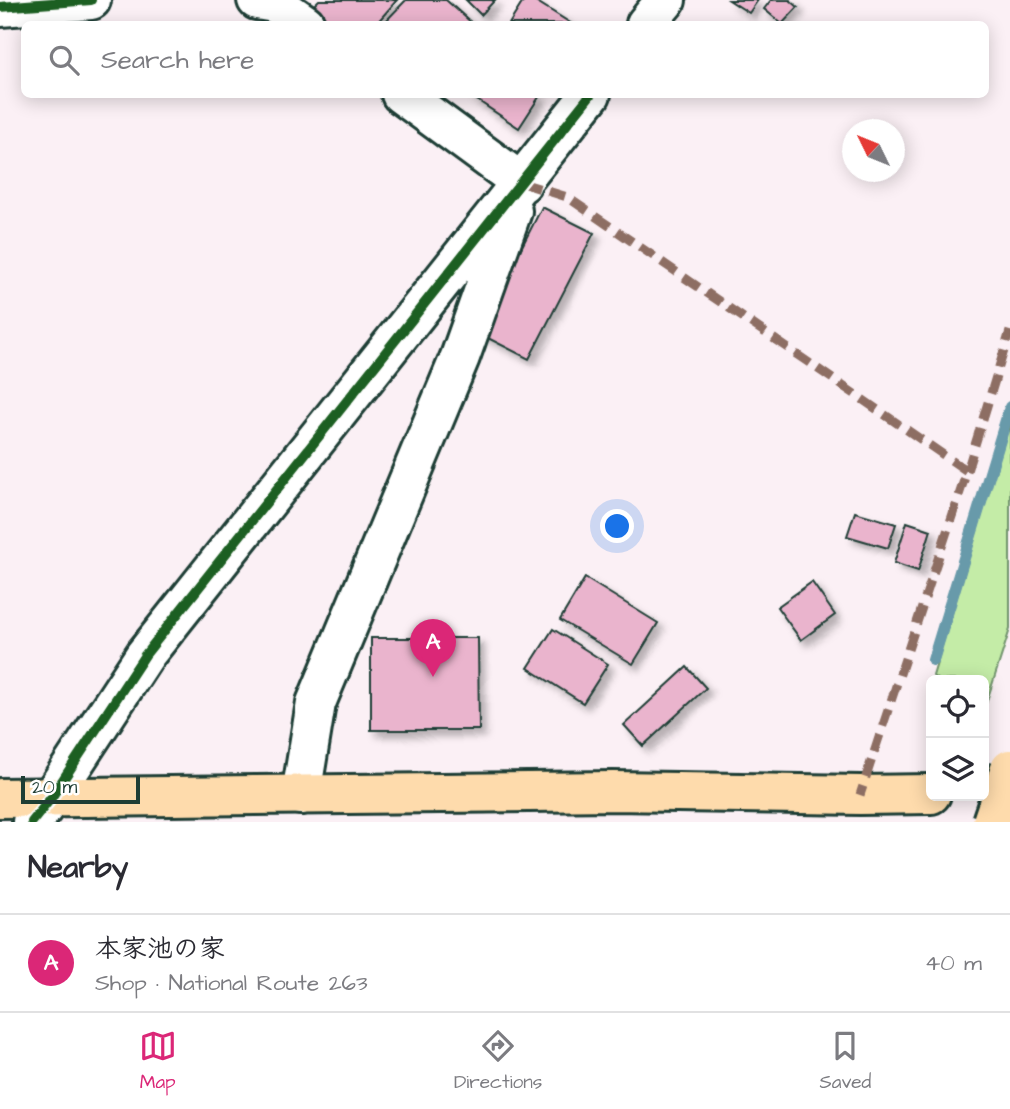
<!DOCTYPE html>
<html lang="en">
<head>
<meta charset="utf-8">
<style>
  :root { --surface:#fff; --page:#f2f2f3; --text:#2b2b33; --muted:#7c7c81; --line:#e1e1e2; --accent:#db2777 }
  body { margin:0; font-family:"Architects Daughter","Klee One",sans-serif; background:var(--page); color:var(--text) }
  .controls { position:absolute; right:21px; bottom:21px; display:grid; overflow:hidden; border-radius:10px; box-shadow:0 4px 18px #0003 }
  .controls button { width:63px; height:63px; display:grid; place-items:center; padding:0; border:0; border-bottom:2px solid var(--line); background:var(--surface); color:var(--text); font:35px sans-serif }
  .compass { position:absolute; left:842px; top:119px; width:63px; height:63px; border-radius:50%; background:var(--surface); box-shadow:0 4px 18px #0003; rotate:313deg }
  .scale { position:absolute; left:21px; bottom:18px; width:119px; box-sizing:border-box; padding-left:7px; border:4px solid #1f3d34; border-top:0; font-size:19px; line-height:24px; white-space:nowrap; color:#1f3d34; -webkit-text-stroke:5px #fff; paint-order:stroke }
  .you { position:absolute; left:618px; top:527px; width:24px; height:24px; margin:-18px; border:5px solid #fff; border-radius:50%; background:#1a73e8; box-shadow:0 0 0 10px #1a73e833 }
  .badge { display:grid; place-items:center; width:46px; height:46px; border-radius:50%; background:var(--accent); color:#fff; font-size:23px; font-weight:700 }
  .pin { position:absolute; translate:-50% -58px; filter:drop-shadow(0 2px 4px #0008) }
  .pin::after { content:''; position:absolute; top:37px; width:24px; height:21px; background:inherit; clip-path:polygon(0 0,100% 0,50% 100%) }
  .list { margin:0; padding:0; list-style:none }
  h2 { display:flex; justify-content:space-between; align-items:center; height:91px; margin:0; padding:0 28px; font-size:30px }
  h2 small { font-size:23px; font-weight:400; color:var(--muted) }
  .list li { display:grid; grid-template-columns:46px 1fr auto; gap:21px; align-items:center; box-sizing:border-box; height:98px; padding:0 28px; border-top:2px solid var(--line) }
  .list b { display:block; font-size:26px; white-space:nowrap }
  .list p { margin:0; font-size:23px; white-space:nowrap; color:var(--muted) }
  .list em { font-size:23px; font-style:normal; color:var(--muted) }
  .icon { flex:none; width:38px; height:38px; fill:none; stroke:currentColor; stroke-width:2; stroke-linecap:round; stroke-linejoin:round }
  .map { position:relative; flex:none; width:1010px; height:822px; overflow:hidden }
  .search { position:absolute; background:var(--surface); box-shadow:0 4px 18px #0003; left:21px; right:21px; top:21px; height:77px; display:flex; align-items:center; gap:18px; box-sizing:border-box; padding:0 24px; border-radius:10px; color:var(--muted); font-size:26px }
  .sheet { height:189px; background:var(--surface) }
  nav { display:flex; justify-content:space-around; align-items:center; box-sizing:border-box; height:98px; border-top:2px solid var(--line); background:var(--surface); font-size:19px; color:var(--muted) }
  nav a { display:grid; justify-items:center; gap:4px }
  nav .on { color:var(--accent) }
  .map>svg:first-child { display:block }
  .green { fill:#c4eca7; stroke:#72946e; stroke-width:2 }
  .lines { fill:none; stroke-linecap:round; stroke-linejoin:round }
  .stream { stroke:#689aaa; stroke-width:12 }
  .building { fill:#eab4cd; stroke:#1f3d34; stroke-width:2; filter:url(#shadow) }
  .minor-casing { stroke:#1f3d34; stroke-width:44 }
  .highway-casing { stroke:#1f3d34; stroke-width:44 }
  .minor { stroke:#fff; stroke-width:38 }
  .highway { stroke:#fedbac; stroke-width:38 }
  .highway-bridge-casing { stroke:#1f3d34; stroke-width:44; stroke-linecap:butt }
  .highway-bridge { stroke:#fedbac; stroke-width:38 }
  .quiet { stroke:#8d6e63; stroke-width:9; stroke-dasharray:18 9; stroke-linecap:butt }
  .cycleway-casing { stroke:#fff; stroke-width:15 }
  .cycleway { stroke:#1b5e20; stroke-width:10 }
</style>
</head>
<body>
<div class="map">
<svg width="1010" height="822" viewBox="0 0 1010 822">
  <defs>
    <filter id="shadow"><feDropShadow dx="6" dy="6" stdDeviation="3.5" flood-color="#0004"/></filter>
  </defs>
  <rect width="100%" height="100%" fill="#fbf0f5"/>
  <filter id="ink" filterUnits="userSpaceOnUse"><feTurbulence type="fractalNoise" baseFrequency=".0143" numOctaves="2"/><feDisplacementMap in="SourceGraphic" scale="14" xChannelSelector="R" yChannelSelector="G"/><feConvolveMatrix kernelMatrix="1 2 1 2 8 2 1 2 1" color-interpolation-filters="sRGB"/></filter>
  <g filter="url(#ink)">
    <!-- green -->
    <path class="green" d="M 1010,422 L 1010,629 L 984,710 L 984,680 L 938,680 L 933,676 Z"/>
    <g class="lines">
      <!-- stream -->
      <path class="stream" d="M 933,660 L 1010,407"/>
    </g>
    <!-- building -->
    <path class="building" d="M 319,0 L 397,0 L 376,24 L 330,24 L 311,8 Z
      M 406,0 L 446,0 L 473,24 L 383,24 Z
      M 466,0 L 495,0 L 481,15 Z
      M 524,0 L 534,0 L 572,24 L 509,24 Z
      M 729,0 L 758,0 L 749,13 Z
      M 771,0 L 790,0 L 798,7 L 782,24 L 764,9 Z
      M 468,94 L 541,94 L 519,128 Z
      M 542,207 L 594,233 L 529,359 L 478,333 Z
      M 855,512 L 896,524 L 888,548 L 847,536 Z
      M 907,522 L 931,530 L 918,571 L 894,563 Z
      M 585,578 L 658,623 L 633,664 L 560,620 Z
      M 812,582 L 835,615 L 801,640 L 777,607 Z
      M 553,629 L 608,664 L 583,703 L 528,668 Z
      M 371,638 L 478,638 L 479,730 L 371,730 Z
      M 687,667 L 706,688 L 643,746 L 624,725 Z"/>
    <g class="lines">
      <defs>
        <path id="minor" d="M 257,0 L 275,3 L 305,24
          M 0,7 L 91,0
          M 646,24 L 666,0
          M 401,94 L 522,183
          M 301,795 L 316,703 L 460,357 L 512,211
          M 32,822 L 51,798 L 145,655 L 591,94"/>
        <path id="highway" d="M 0,798 L 613,791 L 860,795 L 931,794"/>
      </defs>
      <!-- minor casing -->
      <use href="#minor" class="minor-casing"/>
      <!-- highway casing -->
      <use href="#highway" class="highway-casing"/>
      <!-- minor -->
      <use href="#minor" class="minor"/>
      <!-- highway -->
      <use href="#highway" class="highway"/>
      <defs>
        <path id="highway-bridge" d="M 992,822 L 1010,769"/>
      </defs>
      <!-- highway-bridge casing -->
      <use href="#highway-bridge" class="highway-bridge-casing"/>
      <!-- highway-bridge -->
      <use href="#highway-bridge" class="highway-bridge"/>
      <!-- quiet -->
      <path class="quiet" d="M 522,183 L 567,197 L 967,471 L 860,795
        M 967,471 L 1010,331"/>
      <defs>
        <path id="cycleway" d="M 0,7 L 91,0
          M 32,822 L 51,798 L 145,655 L 591,94"/>
      </defs>
      <!-- cycleway casing -->
      <use href="#cycleway" class="cycleway-casing"/>
      <!-- cycleway -->
      <use href="#cycleway" class="cycleway"/>
    </g>
  </g>
</svg>
<div class="controls">
<button><svg class="icon" aria-label="locate" viewBox="0 0 24 24"><circle cx="12" cy="12" r="6"/><path d="M12 2v4M12 18v4M2 12h4M18 12h4"/></svg></button>
<button><svg class="icon" aria-label="layers" viewBox="0 0 24 24"><path d="M12 4l9 5-9 5-9-5zM3 14l9 5 9-5"/></svg></button>
</div>
<svg class="compass" viewBox="-18 -18 36 36"><path d="M0-13l5 13h-10z" fill="#e53935"/><path d="M0 13l5-13h-10z" fill="#7c7c81"/></svg>
<div class="scale">20 m</div>
<div class="you"></div>
<div class="pin badge" style="left:433px;top:677px">A</div>
<div class="search"><svg class="icon" aria-label="search" viewBox="0 0 24 24"><circle cx="10" cy="10" r="6"/><path d="M15 15l6 6"/></svg>Search here</div>
</div>
<section class="sheet">
<h2>Nearby<small></small></h2>
<ul class="list">
<li><span class="badge">A</span><div><b>本家池の家</b><p>Shop · National Route 263</p></div><em>40 m</em></li>
</ul>
</section>
<nav>
<a class="on"><svg class="icon" aria-label="map" viewBox="0 0 24 24"><path d="M3 6l6-2 6 2 6-2v14l-6 2-6-2-6 2zM9 4v14M15 6v14"/></svg>Map</a>
<a><svg class="icon" aria-label="directions" viewBox="0 0 24 24"><path d="M12 3l9 9-9 9-9-9zM9 14v-3h6M13 9l2 2-2 2"/></svg>Directions</a>
<a><svg class="icon" aria-label="saved" viewBox="0 0 24 24"><path d="M7 4h10v16l-5-4-5 4z"/></svg>Saved</a>
</nav>
</body>
</html>
